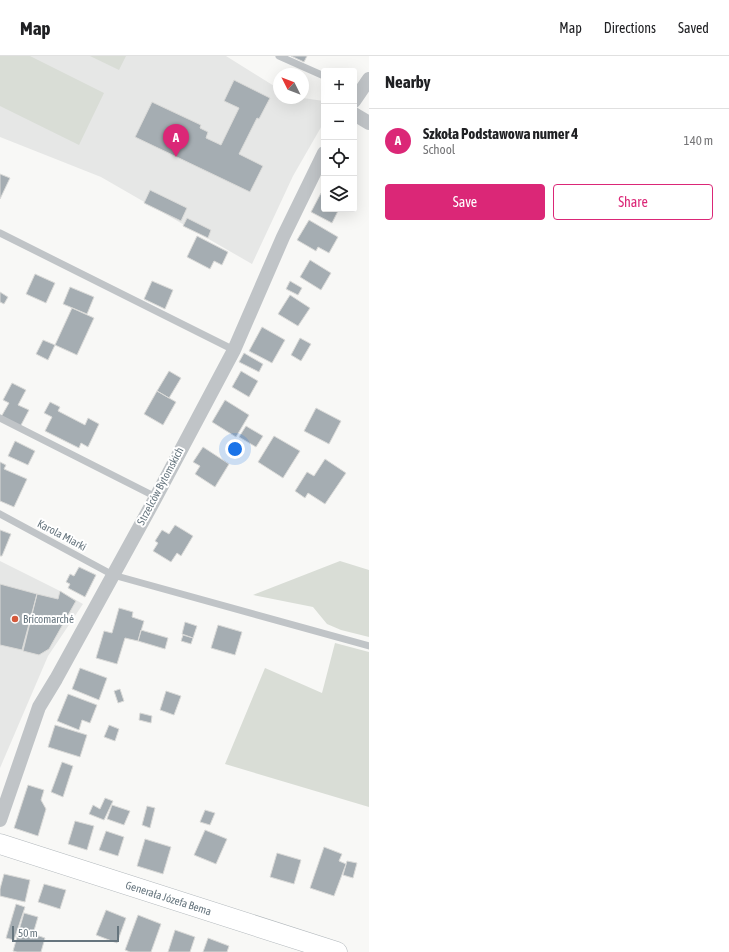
<!DOCTYPE html>
<html lang="en">
<head>
<meta charset="utf-8">
<style>
  :root { --surface:#fff; --page:#f2f2f2; --text:#202124; --muted:#757577; --line:#e0e0e0; --accent:#db2777 }
  body { margin:0; font-family:"Asap Condensed",sans-serif; background:var(--page); color:var(--text) }
  .controls { position:absolute; right:12px; top:12px; display:grid; overflow:hidden; border-radius:4px; box-shadow:0 4px 16px #0002 }
  .controls button { width:36px; height:36px; display:grid; place-items:center; padding:0; border:0; border-bottom:1px solid var(--line); background:var(--surface); color:var(--text); font:20px sans-serif }
  .compass { position:absolute; left:273px; top:12px; width:36px; height:36px; border-radius:50%; background:var(--surface); box-shadow:0 4px 16px #0002; rotate:312deg }
  .scale { position:absolute; left:12px; bottom:10px; width:107px; box-sizing:border-box; padding-left:4px; border:2px solid #66757e; border-top:0; font-size:11px; line-height:14px; white-space:nowrap; color:#66757e; -webkit-text-stroke:3px #fff; paint-order:stroke }
  .you { position:absolute; left:235px; top:393px; width:14px; height:14px; margin:-10px; border:3px solid #fff; border-radius:50%; background:#1a73e8; box-shadow:0 0 0 6px #1a73e833 }
  .badge { display:grid; place-items:center; width:26px; height:26px; border-radius:50%; background:var(--accent); color:#fff; font-size:13px; font-weight:700 }
  .pin { position:absolute; translate:-50% -33px; filter:drop-shadow(0 1px 2px #0008) }
  .pin::after { content:''; position:absolute; top:21px; width:14px; height:12px; background:inherit; clip-path:polygon(0 0,100% 0,50% 100%) }
  .list { margin:0; padding:0; list-style:none }
  h2 { display:flex; justify-content:space-between; align-items:center; height:52px; margin:0; padding:0 16px; font-size:17px }
  h2 small { font-size:13px; font-weight:400; color:var(--muted) }
  .list li { display:grid; grid-template-columns:26px 1fr auto; gap:12px; align-items:center; box-sizing:border-box; height:64px; padding:0 16px; border-top:1px solid var(--line) }
  .list b { display:block; font-size:15px; white-space:nowrap }
  .list p { margin:0; font-size:13px; white-space:nowrap; color:var(--muted) }
  .list em { font-size:13px; font-style:normal; color:var(--muted) }
  .actions { display:flex; gap:8px; padding:12px 16px }
  .actions a { flex:1; padding:9px 0; border:1px solid var(--accent); border-radius:4px; text-align:center; font-size:14px; color:var(--accent) }
  .actions .main { background:var(--accent); color:#fff }
  .icon { flex:none; width:22px; height:22px; fill:none; stroke:currentColor; stroke-width:2; stroke-linecap:round; stroke-linejoin:round }
  .map { position:relative; flex:none; width:369px; height:896px; overflow:hidden }
  header { display:flex; align-items:center; gap:24px; box-sizing:border-box; height:56px; padding:0 20px; background:var(--surface); border-bottom:1px solid var(--line) }
  header strong { font-size:19px }
  nav { display:flex; gap:22px; margin-inline-start:auto; font-size:14px }
  main { display:flex }
  aside { flex:1; background:var(--surface) }
  .map>svg:first-child { display:block }
  .built { fill:#e6e7e6 }
  .green { fill:#d9ddd6 }
  .building { fill:#a5adb2; stroke:#dadad8 }
  .lines { fill:none; stroke-linecap:round; stroke-linejoin:round }
  .secondary-casing { stroke:#b2b8bc; stroke-width:21 }
  .lane { stroke:#c0c4c7; stroke-width:7 }
  .street { stroke:#c0c4c7; stroke-width:14 }
  .secondary { stroke:#fff; stroke-width:20 }
  .poi-dot { fill:#d4593b; stroke:#fff; stroke-width:1.5 }
  .labels { text-anchor:middle; stroke-width:4; stroke-linejoin:round; paint-order:stroke }
  .street-label { font-size:11px; fill:#66757e; stroke:#fff }
  .poi-label { font-size:11px; fill:#66757e; stroke:#fff; text-anchor:start }
</style>
</head>
<body>
<header>
<strong>Map</strong>
<nav><a>Map</a><a>Directions</a><a>Saved</a></nav>
</header>
<main>
<div class="map">
<svg width="369" height="896" viewBox="0 0 369 896">
  <rect width="100%" height="100%" fill="#f8f8f6"/>
  <!-- built -->
  <path class="built" d="M 0,0 L 226,0 L 279,33 L 279,42 L 303,42 L 324,45 L 324,66 L 293,120 L 252,208 L 101,121 L 0,81 Z
    M 0,505 L 60,535 L 83,548 L 48,600 L 0,712 Z"/>
  <!-- green -->
  <path class="green" d="M 0,0 L 30,0 L 104,37 L 79,89 L 0,50 Z
    M 90,0 L 126,0 L 119,14 Z
    M 340,505 L 369,514 L 369,581 L 341,574 L 327,568 L 313,551 L 253,539 Z
    M 335,587 L 369,596 L 369,751 L 225,708 L 265,612 L 322,637 Z"/>
  <!-- building -->
  <path class="building" d="M 291,0 L 307,0 L 304,6 Z
    M 234,24 L 270,42 L 259,63 L 257,62 L 239,98 L 263,110 L 250,136 L 135,81 L 152,46 L 201,69 L 200,72 L 208,76 L 206,82 L 221,89 L 239,52 L 224,45 Z
    M 0,118 L 10,122 L 0,143 Z
    M 150,134 L 187,152 L 181,165 L 144,147 Z
    M 321,137 L 324,138 L 324,153 L 339,153 L 332,167 L 311,156 Z
    M 187,162 L 211,174 L 208,182 L 183,170 Z
    M 309,164 L 338,181 L 329,197 L 318,191 L 316,195 L 297,184 Z
    M 197,180 L 228,196 L 222,209 L 214,205 L 210,213 L 187,201 Z
    M 310,204 L 331,217 L 321,234 L 300,221 Z
    M 35,218 L 55,227 L 46,247 L 26,238 Z
    M 152,225 L 173,234 L 165,253 L 144,243 Z
    M 290,225 L 302,232 L 298,239 L 286,233 Z
    M 70,231 L 94,241 L 87,258 L 63,248 Z
    M 0,236 L 8,241 L 4,248 L 0,246 Z
    M 290,239 L 310,252 L 298,270 L 278,258 Z
    M 72,252 L 94,262 L 77,299 L 55,289 Z
    M 262,271 L 285,284 L 272,307 L 249,295 Z
    M 300,282 L 311,288 L 301,305 L 291,299 Z
    M 43,284 L 55,289 L 48,304 L 36,298 Z
    M 244,297 L 263,308 L 259,316 L 239,306 Z
    M 169,315 L 181,322 L 169,342 L 157,335 Z
    M 241,315 L 258,325 L 249,341 L 232,331 Z
    M 12,327 L 26,334 L 18,349 L 29,354 L 20,371 L 1,361 L 9,347 L 3,344 Z
    M 157,335 L 176,346 L 163,369 L 144,358 Z
    M 225,344 L 249,359 L 236,381 L 212,366 Z
    M 50,346 L 60,351 L 58,355 L 85,369 L 88,362 L 99,368 L 88,391 L 81,387 L 79,392 L 45,375 L 52,361 L 44,357 Z
    M 316,352 L 341,365 L 329,388 L 304,375 Z
    M 246,370 L 263,380 L 256,391 L 239,381 Z
    M 274,380 L 300,395 L 283,422 L 258,406 Z
    M 15,385 L 35,395 L 28,409 L 8,400 Z
    M 203,391 L 229,408 L 215,431 L 195,418 L 200,410 L 193,406 Z
    M 325,403 L 346,417 L 325,448 L 308,437 L 305,442 L 295,435 L 307,416 L 314,420 Z
    M 0,406 L 6,409 L 4,413 L 27,423 L 14,451 L 0,445 Z
    M 175,469 L 193,480 L 181,500 L 177,497 L 171,506 L 153,495 L 158,487 L 155,485 L 162,474 L 169,478 Z
    M 0,474 L 11,478 L 2,500 L 0,500 Z
    M 79,511 L 96,519 L 85,541 L 68,532 L 70,528 L 66,526 L 70,518 L 74,520 Z
    M 0,528 L 37,538 L 22,594 L 0,589 Z
    M 60,535 L 76,545 L 49,593 L 39,599 L 23,595 L 37,538 L 58,543 Z
    M 119,552 L 133,556 L 132,561 L 144,565 L 138,585 L 125,582 L 117,608 L 96,602 L 104,575 L 112,577 Z
    M 185,566 L 197,570 L 193,582 L 182,578 Z
    M 218,569 L 242,576 L 235,599 L 211,592 Z
    M 141,574 L 168,582 L 165,593 L 138,585 Z
    M 183,579 L 193,582 L 191,588 L 181,585 Z
    M 80,612 L 107,622 L 99,644 L 72,633 Z
    M 120,633 L 124,645 L 118,647 L 114,635 Z
    M 166,635 L 181,640 L 174,659 L 160,654 Z
    M 68,638 L 97,649 L 90,667 L 82,664 L 79,674 L 57,665 Z
    M 140,657 L 152,660 L 151,667 L 139,664 Z
    M 55,669 L 87,679 L 80,701 L 48,691 Z
    M 109,669 L 119,673 L 115,685 L 104,681 Z
    M 62,706 L 73,710 L 63,741 L 51,736 Z
    M 28,729 L 44,734 L 41,744 L 46,753 L 38,780 L 14,772 Z
    M 105,742 L 113,745 L 104,764 L 89,758 L 93,749 L 100,753 Z
    M 112,749 L 130,755 L 124,769 L 107,763 Z
    M 147,750 L 155,752 L 150,772 L 142,769 Z
    M 205,754 L 215,757 L 210,769 L 200,766 Z
    M 75,765 L 94,770 L 87,794 L 68,788 Z
    M 205,774 L 227,783 L 216,808 L 194,799 Z
    M 106,775 L 124,781 L 118,800 L 99,794 Z
    M 145,783 L 171,791 L 163,818 L 137,810 Z
    M 324,791 L 342,798 L 339,805 L 346,808 L 334,840 L 310,832 Z
    M 277,797 L 301,804 L 294,828 L 270,821 Z
    M 347,805 L 357,807 L 353,822 L 343,819 Z
    M 4,818 L 30,824 L 25,846 L 0,840 L 0,833 Z
    M 44,828 L 66,834 L 60,853 L 38,846 Z
    M 16,848 L 25,851 L 14,884 L 6,882 Z
    M 106,854 L 126,862 L 117,887 L 96,879 Z
    M 24,857 L 38,861 L 33,878 L 45,882 L 41,896 L 17,896 L 13,895 Z
    M 138,859 L 161,868 L 151,896 L 130,896 L 125,894 Z
    M 175,874 L 195,881 L 190,896 L 168,896 Z
    M 208,882 L 229,890 L 227,896 L 203,896 Z"/>
  <g class="lines">
    <defs>
      <g id="secondary">
        <path id="s1" d="M 0,788 L 337,896"/>
      </g>
    </defs>
    <!-- secondary casing -->
    <use href="#secondary" class="secondary-casing"/>
    <!-- lane -->
    <path class="lane" d="M 279,0 L 324,20
      M 0,177 L 234,294
      M 0,362 L 156,441
      M 0,458 L 113,519 L 369,590"/>
    <!-- street -->
    <path class="street" d="M 354,45 L 369,23
      M 354,58 L 369,67
      M 0,764 L 39,651 L 56,623 L 156,441 L 234,294 L 283,181 L 324,97"/>
    <!-- secondary -->
    <use href="#secondary" class="secondary"/>
  </g>
  <!-- markers -->
  <circle class="poi-dot" cx="15" cy="563" r="4"/>
  <g class="labels">
    <!-- street labels -->
    <g class="street-label">
      <text transform="translate(160 430) rotate(-62)" y="4">Strzelców Bytomskich</text>
      <text transform="translate(62 479) rotate(28)" y="4">Karola Miarki</text>
      <text dy="4" stroke="none"><textPath href="#s1" startOffset="177">Generała Józefa Bema</textPath></text>
    </g>
    <!-- poi labels -->
    <g class="poi-label">
      <text x="23" y="567">Bricomarché</text>
    </g>
  </g>
</svg>
<div class="controls">
<button>+</button>
<button>−</button>
<button><svg class="icon" aria-label="locate" viewBox="0 0 24 24"><circle cx="12" cy="12" r="6"/><path d="M12 2v4M12 18v4M2 12h4M18 12h4"/></svg></button>
<button><svg class="icon" aria-label="layers" viewBox="0 0 24 24"><path d="M12 4l9 5-9 5-9-5zM3 14l9 5 9-5"/></svg></button>
</div>
<svg class="compass" viewBox="-18 -18 36 36"><path d="M0-13l5 13h-10z" fill="#e53935"/><path d="M0 13l5-13h-10z" fill="#757577"/></svg>
<div class="scale">50 m</div>
<div class="you"></div>
<div class="pin badge" style="left:176px;top:101px">A</div>
</div>
<aside>
<h2>Nearby<small></small></h2>
<ul class="list">
<li><span class="badge">A</span><div><b>Szkoła Podstawowa numer 4</b><p>School</p></div><em>140 m</em></li>
</ul>
<div class="actions"><a class="main">Save</a><a>Share</a></div>
</aside>
</main>
</body>
</html>
